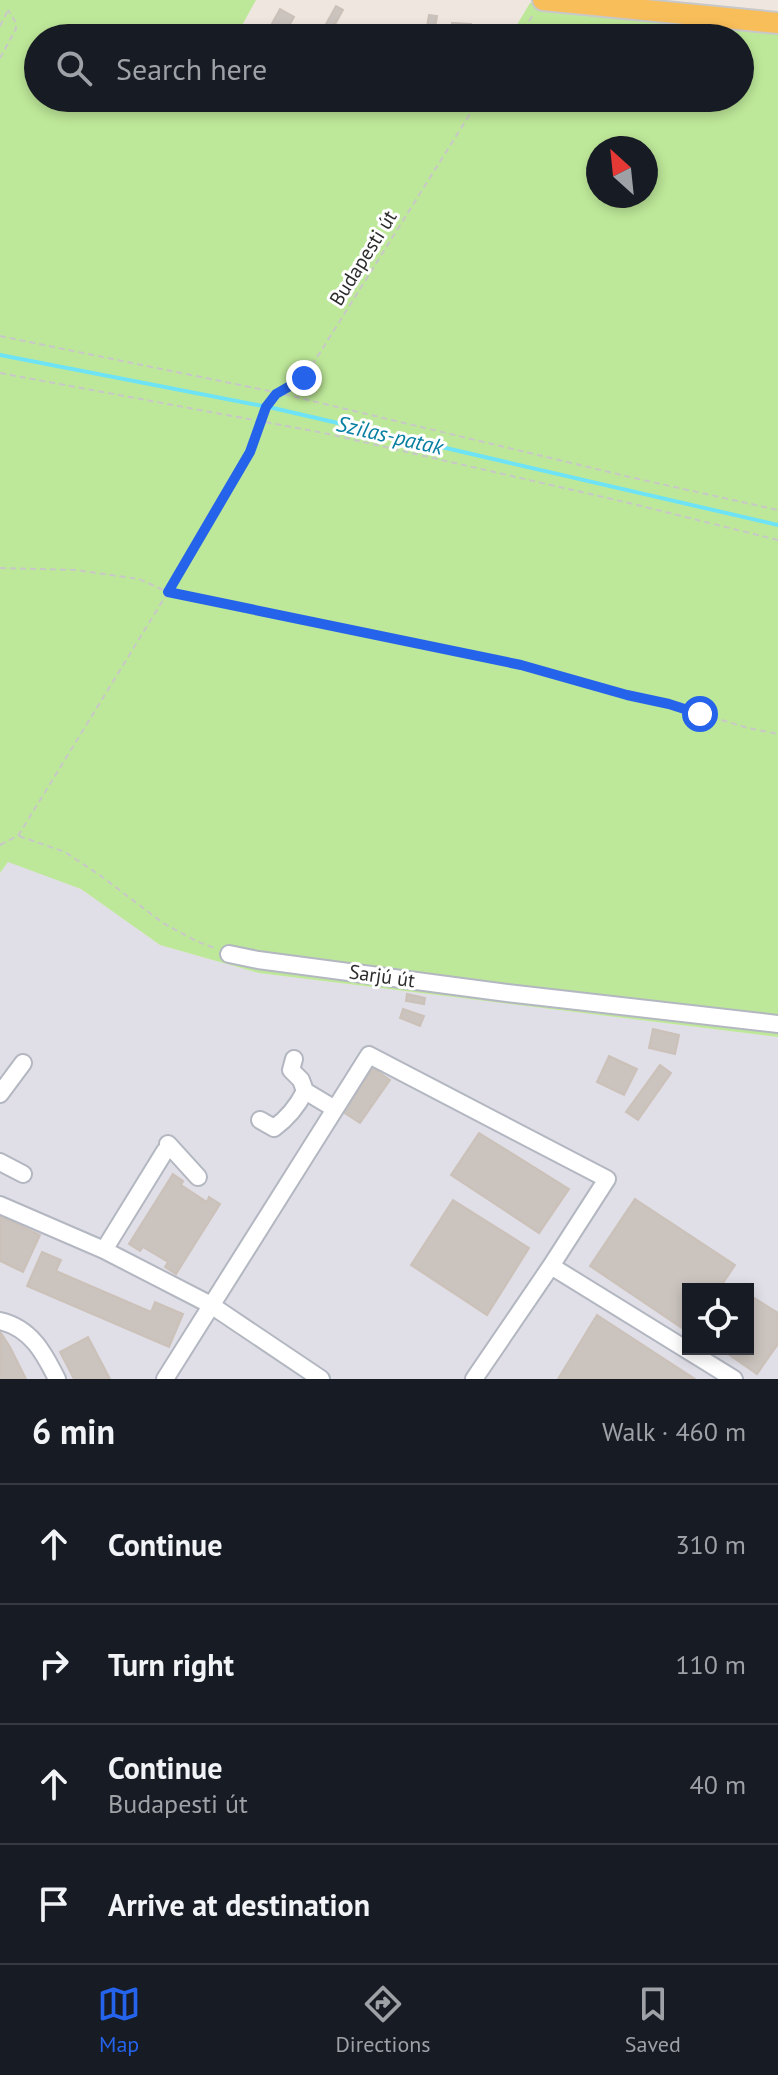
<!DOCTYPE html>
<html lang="en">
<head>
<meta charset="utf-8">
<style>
  :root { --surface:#171b24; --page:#242831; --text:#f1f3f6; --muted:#9ea1a6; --line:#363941; --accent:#2563eb }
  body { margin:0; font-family:"PT Sans",sans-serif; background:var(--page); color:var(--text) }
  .controls { position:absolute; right:24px; bottom:24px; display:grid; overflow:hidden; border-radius:0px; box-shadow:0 4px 12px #0003 }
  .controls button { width:72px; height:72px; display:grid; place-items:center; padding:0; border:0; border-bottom:2px solid var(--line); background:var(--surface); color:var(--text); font:40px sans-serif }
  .compass { position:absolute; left:586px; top:136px; width:72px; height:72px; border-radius:50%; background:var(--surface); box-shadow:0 4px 12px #0003; rotate:333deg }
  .stop { position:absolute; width:24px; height:24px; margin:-18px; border:6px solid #2563eb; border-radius:50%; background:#fff }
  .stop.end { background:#2563eb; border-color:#fff; box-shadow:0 2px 8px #0008 }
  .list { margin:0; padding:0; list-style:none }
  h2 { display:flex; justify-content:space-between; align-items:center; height:104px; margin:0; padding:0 32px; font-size:34px }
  h2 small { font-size:26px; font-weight:400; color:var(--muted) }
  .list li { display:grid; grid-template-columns:52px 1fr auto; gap:24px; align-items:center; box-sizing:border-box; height:120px; padding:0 32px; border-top:2px solid var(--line) }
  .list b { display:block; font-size:30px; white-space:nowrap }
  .list p { margin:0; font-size:26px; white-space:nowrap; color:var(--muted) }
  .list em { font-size:26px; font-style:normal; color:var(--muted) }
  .icon { flex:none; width:44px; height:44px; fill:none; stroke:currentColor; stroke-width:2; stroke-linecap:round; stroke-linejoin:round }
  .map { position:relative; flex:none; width:778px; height:1379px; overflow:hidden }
  .search { position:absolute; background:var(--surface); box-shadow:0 4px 12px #0003; left:24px; right:24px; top:24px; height:88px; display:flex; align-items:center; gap:20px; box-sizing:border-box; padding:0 28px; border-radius:44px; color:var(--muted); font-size:30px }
  .sheet { height:584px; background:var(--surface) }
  nav { display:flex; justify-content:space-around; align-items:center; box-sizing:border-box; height:112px; border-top:2px solid var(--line); background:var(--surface); font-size:22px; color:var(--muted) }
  nav a { display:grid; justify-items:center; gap:4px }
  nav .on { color:var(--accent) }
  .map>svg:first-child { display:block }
  .industrial { fill:#e0dfe7; fill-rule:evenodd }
  .green { fill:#bee899; fill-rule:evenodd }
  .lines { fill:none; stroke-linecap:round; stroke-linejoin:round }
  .stream { stroke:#6de3f5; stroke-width:4 }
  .building { fill:#cac3be; stroke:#cbc1b8; stroke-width:2 }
  .minor-casing { stroke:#b3b7c1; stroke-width:20 }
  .major-casing { stroke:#c8c8c8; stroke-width:24 }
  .path { stroke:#c8c8c8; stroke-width:2; stroke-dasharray:6 4; stroke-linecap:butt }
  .minor { stroke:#fff; stroke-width:16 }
  .major { stroke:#f8be5a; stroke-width:20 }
  .route { stroke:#2563eb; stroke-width:10 }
  .labels { text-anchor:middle; stroke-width:6; stroke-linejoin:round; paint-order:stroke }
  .street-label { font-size:20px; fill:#2d2d2d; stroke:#fff }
  .water-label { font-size:22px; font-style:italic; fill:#077fa0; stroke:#fff }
</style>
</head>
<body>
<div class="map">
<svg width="778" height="1379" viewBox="0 0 778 1379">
  <rect width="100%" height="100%" fill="#efe6df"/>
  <!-- industrial -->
  <path class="industrial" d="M 8,861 L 81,889 L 160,945 L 259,973 L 778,1037 L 778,1379 L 0,1379 L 0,873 ZM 688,1289 L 748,1289 L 748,1349 L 688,1349 Z"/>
  <!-- green -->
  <path class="green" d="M 0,0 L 256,0 L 235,38 L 38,38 L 38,98 L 740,98 L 740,38 L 509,38 L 530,3 L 778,27 L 778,1037 L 259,973 L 160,945 L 81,889 L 8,862 L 0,873 ZM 598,148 L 646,148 L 646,196 L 598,196 Z"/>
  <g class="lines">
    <!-- stream -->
    <path class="stream" d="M 0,355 L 273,408 L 778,525"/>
  </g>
  <!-- building -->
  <path class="building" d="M 336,6 L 343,10 L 333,28 L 326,24 Z
    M 280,9 L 294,17 L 284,35 L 270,27 Z
    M 429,15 L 437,16 L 433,38 L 422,38 L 423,32 L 426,32 Z
    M 452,23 L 471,24 L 471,29 L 474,29 L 474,38 L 463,38 L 464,33 L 452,32 Z
    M 407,994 L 425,998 L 424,1004 L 406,1001 Z
    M 403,1009 L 424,1016 L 420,1026 L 400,1018 Z
    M 653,1029 L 679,1035 L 675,1054 L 649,1048 Z
    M 609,1056 L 637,1069 L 624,1095 L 597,1082 Z
    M 660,1065 L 671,1073 L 638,1120 L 626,1112 Z
    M 373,1068 L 390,1080 L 360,1123 L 343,1112 Z
    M 479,1133 L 569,1189 L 539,1233 L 451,1175 Z
    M 173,1174 L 183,1181 L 181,1185 L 207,1202 L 209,1197 L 220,1204 L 176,1274 L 165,1267 L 168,1262 L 143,1247 L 140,1251 L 129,1244 Z
    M 635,1199 L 735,1265 L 719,1289 L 688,1289 L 688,1332 L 590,1266 Z
    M 453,1200 L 529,1248 L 487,1315 L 411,1265 Z
    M 0,1216 L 40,1235 L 23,1272 L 0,1261 Z
    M 42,1252 L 61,1260 L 56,1271 L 151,1312 L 155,1302 L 183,1314 L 169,1347 L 27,1286 Z
    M 748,1294 L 778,1313 L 778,1344 L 757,1374 L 721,1349 L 748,1349 Z
    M 597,1315 L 695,1379 L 558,1379 Z
    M 1,1333 L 10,1347 L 26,1379 L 0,1379 Z
    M 88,1337 L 110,1379 L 74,1379 L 60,1352 Z"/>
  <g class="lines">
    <defs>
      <path id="minor" d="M 229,954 L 258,960 L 507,993 L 778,1024
        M 294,1059 L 291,1070 L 301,1080 L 305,1091 L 335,1109
        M 0,1094 L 23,1063
        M 260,1120 L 274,1128 C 288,1118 297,1107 305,1091
        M 168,1144 L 198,1177
        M 0,1162 L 23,1174
        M 0,1205 L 104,1250 L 211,1305 L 321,1379
        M 104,1250 L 165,1151
        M 0,1321 C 31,1328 44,1353 57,1379
        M 165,1379 L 369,1055 L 607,1179 L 551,1266 L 734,1379
        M 474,1379 L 551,1266"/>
      <path id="major" d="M 543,0 L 778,23"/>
    </defs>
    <!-- minor casing -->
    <use href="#minor" class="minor-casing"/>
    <!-- major casing -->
    <use href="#major" class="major-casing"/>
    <!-- path -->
    <path class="path" d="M 0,26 L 8,10
      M 518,38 L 533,15
      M 0,58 L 16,29 L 15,21 L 8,10
      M 0,336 L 279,393 L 634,478 L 778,510
      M 0,373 L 324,433 L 625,502 L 778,540
      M 0,568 L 76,570 L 139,579 L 168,592 L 308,619 L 521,665 L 627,695 L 669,704 L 748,728 L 778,734
      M 18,836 L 168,592 L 250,452 L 266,407 L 276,394 L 304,378 L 480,98
      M 19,836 L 65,852 L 101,876 L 163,923 L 196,941 L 217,949
      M 0,845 L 17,836"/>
    <!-- minor -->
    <use href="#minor" class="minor"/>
    <!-- major -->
    <use href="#major" class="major"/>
  </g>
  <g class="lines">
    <!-- route -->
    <path class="route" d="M 304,378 L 276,394 L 266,407 L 250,452 L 168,592 L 521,665 L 627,695 L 669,704 L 700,714"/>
  </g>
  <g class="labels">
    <!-- street labels -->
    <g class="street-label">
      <text transform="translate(363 258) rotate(-58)" y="7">Budapesti út</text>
      <text transform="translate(382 976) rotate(8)" y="7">Sarjú út</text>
    </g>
    <!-- water labels -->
    <g class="water-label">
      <text transform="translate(390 435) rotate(13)" y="8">Szilas-patak</text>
    </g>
  </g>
</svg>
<div class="controls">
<button><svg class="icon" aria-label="locate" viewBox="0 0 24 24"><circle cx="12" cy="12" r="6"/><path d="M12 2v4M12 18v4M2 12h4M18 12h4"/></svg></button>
</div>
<svg class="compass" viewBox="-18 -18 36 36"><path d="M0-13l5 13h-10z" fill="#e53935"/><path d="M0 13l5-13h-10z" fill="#9ea1a6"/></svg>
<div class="stop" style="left:700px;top:714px"></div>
<div class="stop end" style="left:304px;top:378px"></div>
<div class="search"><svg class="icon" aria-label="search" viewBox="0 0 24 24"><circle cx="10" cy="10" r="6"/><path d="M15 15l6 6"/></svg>Search here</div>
</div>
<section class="sheet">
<h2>6 min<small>Walk · 460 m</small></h2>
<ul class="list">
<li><svg class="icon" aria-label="ahead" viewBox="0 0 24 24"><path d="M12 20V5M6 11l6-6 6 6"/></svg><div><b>Continue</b></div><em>310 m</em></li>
<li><svg class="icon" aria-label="right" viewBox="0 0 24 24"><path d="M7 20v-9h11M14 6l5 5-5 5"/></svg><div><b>Turn right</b></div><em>110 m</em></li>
<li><svg class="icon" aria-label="ahead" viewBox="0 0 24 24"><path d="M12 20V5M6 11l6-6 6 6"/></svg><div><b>Continue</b><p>Budapesti út</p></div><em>40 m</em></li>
<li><svg class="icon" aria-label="arrive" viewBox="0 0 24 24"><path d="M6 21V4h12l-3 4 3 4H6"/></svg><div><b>Arrive at destination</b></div></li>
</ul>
</section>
<nav>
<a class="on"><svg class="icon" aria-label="map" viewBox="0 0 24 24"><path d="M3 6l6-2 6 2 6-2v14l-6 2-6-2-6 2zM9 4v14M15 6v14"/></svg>Map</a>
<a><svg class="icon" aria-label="directions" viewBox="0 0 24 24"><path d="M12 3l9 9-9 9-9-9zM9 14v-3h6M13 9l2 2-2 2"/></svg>Directions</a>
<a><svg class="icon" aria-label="saved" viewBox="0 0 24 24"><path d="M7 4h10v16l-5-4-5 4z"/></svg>Saved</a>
</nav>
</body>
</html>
